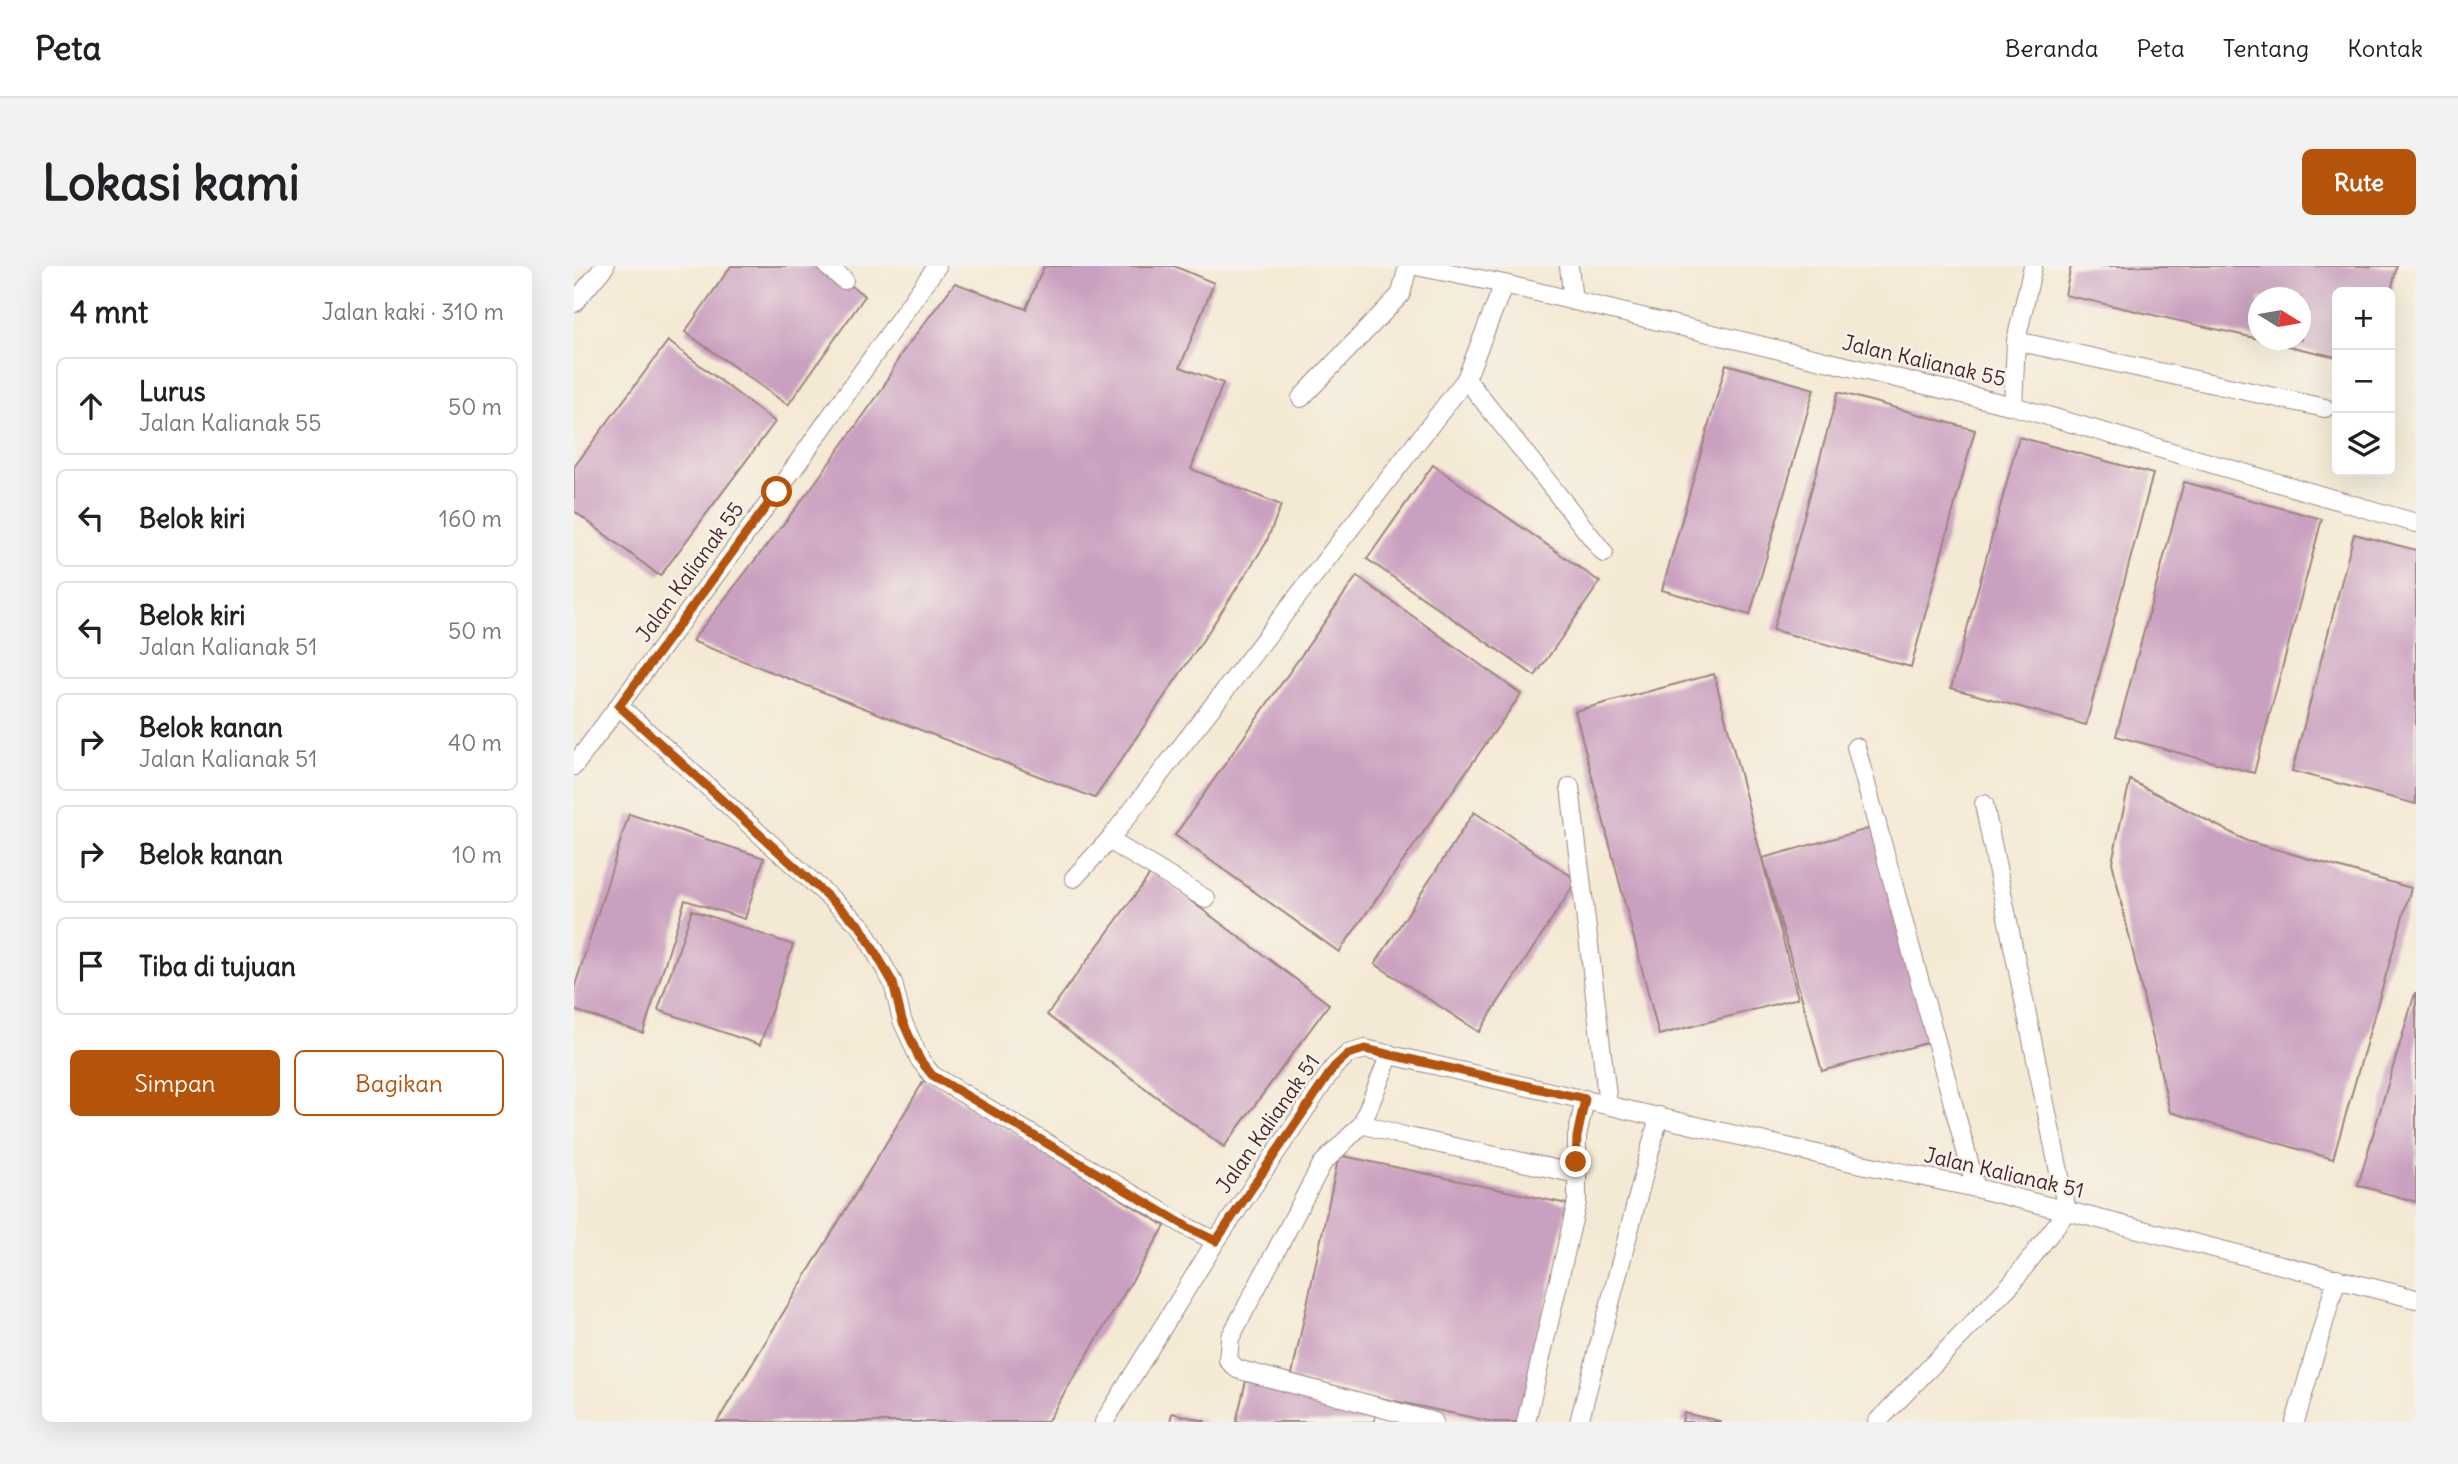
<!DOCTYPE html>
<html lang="id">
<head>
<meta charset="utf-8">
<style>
  :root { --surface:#fff; --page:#f2f2f2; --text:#202124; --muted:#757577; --line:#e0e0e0; --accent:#b45309 }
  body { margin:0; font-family:Delius,sans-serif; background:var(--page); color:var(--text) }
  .controls { position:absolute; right:21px; top:21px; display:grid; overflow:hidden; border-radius:10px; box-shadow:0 7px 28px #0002 }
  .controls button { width:63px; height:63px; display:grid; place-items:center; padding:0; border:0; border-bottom:2px solid var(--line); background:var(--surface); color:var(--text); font:35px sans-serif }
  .compass { position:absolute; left:1674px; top:21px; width:63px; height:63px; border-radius:50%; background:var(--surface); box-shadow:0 7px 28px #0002; rotate:101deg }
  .stop { position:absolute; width:21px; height:21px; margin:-16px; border:5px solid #b45309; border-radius:50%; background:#fff }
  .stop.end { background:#b45309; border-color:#fff; box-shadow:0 2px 7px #0008 }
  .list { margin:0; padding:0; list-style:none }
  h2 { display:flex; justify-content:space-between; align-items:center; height:91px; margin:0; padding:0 28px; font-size:30px }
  h2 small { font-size:23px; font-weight:400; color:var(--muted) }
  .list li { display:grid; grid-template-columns:46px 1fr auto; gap:21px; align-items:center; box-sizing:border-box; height:98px; margin:0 14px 14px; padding:0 14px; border:2px solid var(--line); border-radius:10px }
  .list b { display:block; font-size:26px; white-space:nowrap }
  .list p { margin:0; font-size:23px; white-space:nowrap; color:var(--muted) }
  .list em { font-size:23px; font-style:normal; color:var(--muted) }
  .actions { display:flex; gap:14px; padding:21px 28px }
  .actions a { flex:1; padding:16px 0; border:2px solid var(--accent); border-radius:10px; text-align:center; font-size:24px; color:var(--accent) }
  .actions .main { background:var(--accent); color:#fff }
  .icon { flex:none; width:38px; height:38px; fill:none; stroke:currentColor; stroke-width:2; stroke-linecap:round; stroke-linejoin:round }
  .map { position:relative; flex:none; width:1842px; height:1156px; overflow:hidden; border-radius:10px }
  header { display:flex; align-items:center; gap:42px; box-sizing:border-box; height:98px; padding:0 35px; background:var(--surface); border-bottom:2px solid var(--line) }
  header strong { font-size:33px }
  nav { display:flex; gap:38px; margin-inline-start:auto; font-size:24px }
  .intro { display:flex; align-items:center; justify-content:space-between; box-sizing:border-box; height:168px; padding:0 42px }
  h1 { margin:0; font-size:49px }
  .button { padding:18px 32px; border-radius:10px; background:var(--accent); color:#fff; font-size:24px; font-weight:700 }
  main { display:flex; gap:42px; padding:0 42px }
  aside { flex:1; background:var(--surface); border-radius:10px; box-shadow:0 7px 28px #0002 }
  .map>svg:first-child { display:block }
  .building { fill:#caa0c0 }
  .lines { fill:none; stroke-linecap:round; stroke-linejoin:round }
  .service-casing { stroke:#9f8480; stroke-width:20 }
  .service { stroke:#fff; stroke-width:18 }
  .route { stroke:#b45309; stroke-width:9 }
  .labels { text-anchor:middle; stroke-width:5; stroke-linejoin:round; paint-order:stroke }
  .street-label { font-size:21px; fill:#4a1f2b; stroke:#f7f3e8 }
</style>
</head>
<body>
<header>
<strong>Peta</strong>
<nav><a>Beranda</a><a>Peta</a><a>Tentang</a><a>Kontak</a></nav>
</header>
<div class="intro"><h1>Lokasi kami</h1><a class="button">Rute</a></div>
<main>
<aside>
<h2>4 mnt<small>Jalan kaki · 310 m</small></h2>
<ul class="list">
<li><svg class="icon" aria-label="ahead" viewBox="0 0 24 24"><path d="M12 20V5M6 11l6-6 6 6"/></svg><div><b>Lurus</b><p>Jalan Kalianak 55</p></div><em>50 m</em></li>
<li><svg class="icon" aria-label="left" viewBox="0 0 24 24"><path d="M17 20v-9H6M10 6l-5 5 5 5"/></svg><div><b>Belok kiri</b></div><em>160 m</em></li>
<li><svg class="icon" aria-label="left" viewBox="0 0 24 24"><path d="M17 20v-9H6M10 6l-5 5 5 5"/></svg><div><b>Belok kiri</b><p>Jalan Kalianak 51</p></div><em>50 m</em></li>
<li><svg class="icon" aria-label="right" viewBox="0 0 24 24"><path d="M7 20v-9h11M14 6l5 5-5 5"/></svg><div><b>Belok kanan</b><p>Jalan Kalianak 51</p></div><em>40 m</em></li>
<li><svg class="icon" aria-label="right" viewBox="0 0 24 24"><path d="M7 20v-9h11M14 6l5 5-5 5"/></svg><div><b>Belok kanan</b></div><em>10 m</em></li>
<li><svg class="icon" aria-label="arrive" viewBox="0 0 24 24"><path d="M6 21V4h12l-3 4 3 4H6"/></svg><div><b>Tiba di tujuan</b></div></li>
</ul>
<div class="actions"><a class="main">Simpan</a><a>Bagikan</a></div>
</aside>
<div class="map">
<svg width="1842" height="1156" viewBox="0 0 1842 1156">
  <rect width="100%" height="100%" fill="#f7f3e8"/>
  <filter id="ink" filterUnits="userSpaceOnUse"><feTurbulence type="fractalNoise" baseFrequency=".0143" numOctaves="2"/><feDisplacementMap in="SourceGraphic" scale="14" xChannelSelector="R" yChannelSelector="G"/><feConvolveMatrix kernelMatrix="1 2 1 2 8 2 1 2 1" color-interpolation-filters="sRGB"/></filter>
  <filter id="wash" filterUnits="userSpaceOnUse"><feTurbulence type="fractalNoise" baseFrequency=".00686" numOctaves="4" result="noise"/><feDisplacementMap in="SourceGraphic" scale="28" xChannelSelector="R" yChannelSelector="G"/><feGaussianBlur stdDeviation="1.57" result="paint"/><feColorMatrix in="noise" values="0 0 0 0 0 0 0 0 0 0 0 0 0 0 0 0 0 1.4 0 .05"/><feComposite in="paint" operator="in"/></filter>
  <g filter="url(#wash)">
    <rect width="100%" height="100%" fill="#f4e9d4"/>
    <g id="blocks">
      <!-- building -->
      <path class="building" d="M 157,0 L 249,0 L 291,30 L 214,139 L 111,66 Z
        M 470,0 L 600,0 L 640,17 L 606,101 L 649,117 L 617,203 L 707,239 L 692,277 L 629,374 L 521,532 L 118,375 L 235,225 L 307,125 L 327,88 L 381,17 L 452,43 Z
        M 1497,0 L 1823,0 L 1817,26 L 1763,26 L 1763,91 L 1691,75 L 1727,74 L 1727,32 L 1685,32 L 1685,73 L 1491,29 Z
        M 94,75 L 201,156 L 86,310 L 0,245 L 0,201 Z
        M 1152,98 L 1240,123 L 1176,349 L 1088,324 Z
        M 1264,126 L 1401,164 L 1337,401 L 1199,364 Z
        M 1445,171 L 1579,208 L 1512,459 L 1377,422 Z
        M 859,199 L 1026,316 L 961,410 L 793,293 Z
        M 1610,216 L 1748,253 L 1680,507 L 1542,470 Z
        M 1780,268 L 1842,284 L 1842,538 L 1718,505 Z
        M 783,310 L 947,428 L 765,686 L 601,569 Z
        M 1140,408 L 1224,732 L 1085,769 L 1001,445 Z
        M 1556,514 L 1673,575 L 1837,622 L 1759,893 L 1596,846 L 1538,596 Z
        M 900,546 L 1003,614 L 905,766 L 801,698 Z
        M 55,548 L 190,592 L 171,653 L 111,634 L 69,767 L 0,744 L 0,723 Z
        M 1301,561 L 1360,775 L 1248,805 L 1189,592 Z
        M 578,606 L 755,738 L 650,881 L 473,749 Z
        M 118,644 L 219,679 L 186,779 L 84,744 Z
        M 1841,727 L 1842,727 L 1842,936 L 1784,919 Z
        M 351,813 L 591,960 L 473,1156 L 143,1156 Z
        M 765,889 L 993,938 L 947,1156 L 919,1156 L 717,1113 Z
        M 672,1115 L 802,1148 L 800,1156 L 662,1156 Z
        M 598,1147 L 631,1155 L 631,1156 L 596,1156 Z
        M 1110,1147 L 1146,1155 L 1146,1156 L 1108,1156 Z"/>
    </g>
  </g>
  <g filter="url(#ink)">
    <use href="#blocks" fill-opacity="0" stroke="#9f8480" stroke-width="2"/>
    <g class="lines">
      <defs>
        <path id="service" d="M 253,0 L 270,14
          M 842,0 L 930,18 L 1439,140 L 1842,257
          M 995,0 L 999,35
          M 930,18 L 892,113 L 1030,287
          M 0,37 L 31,0
          M 1442,75 L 1751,142
          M 727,132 L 827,28 L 834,0
          M 1439,140 L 1442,75 L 1459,0
          M 45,440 L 287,660 L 319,717 L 328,754 L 346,794 L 358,809 L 617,963 L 642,975
          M 1282,481 L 1402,922
          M 0,500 L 203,226 L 363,0
          M 996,521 L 1034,838
          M 535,574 L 632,633
          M 500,612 L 535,574 L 892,113
          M 816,788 L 788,858 L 830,870 L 1003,908 L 1003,871 L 1011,833
          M 788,858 L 748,898 L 656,1072 L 654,1094 L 663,1103 L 860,1156
          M 530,1156 L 642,975 L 760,801 L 774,788 L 791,783 L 1273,895 L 1402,922 L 1842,1033
          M 952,1156 L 1003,936 L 1003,908
          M 1005,1156 L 1085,850
          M 1303,1156 L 1438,1017 L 1493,945 L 1410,538
          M 1721,1156 L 1763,1012"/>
      </defs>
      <!-- service casing -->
      <use href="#service" class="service-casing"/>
      <!-- service -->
      <use href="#service" class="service"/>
    </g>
  </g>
  <g class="lines" filter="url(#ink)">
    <!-- route -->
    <path class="route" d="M 203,226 L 45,440 L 286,660 L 319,717 L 328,754 L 346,794 L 358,809 L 617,963 L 642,975 L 760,801 L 774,788 L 791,783 L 1011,833 L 1003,871 L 1002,896"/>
  </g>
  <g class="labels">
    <!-- street labels -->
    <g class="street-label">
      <text transform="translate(1350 95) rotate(13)" y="7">Jalan Kalianak 55</text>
      <text transform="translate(116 306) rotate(-54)" y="7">Jalan Kalianak 55</text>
      <text transform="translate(694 858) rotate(-55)" y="7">Jalan Kalianak 51</text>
      <text transform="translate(1430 907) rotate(13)" y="7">Jalan Kalianak 51</text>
    </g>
  </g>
</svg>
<div class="controls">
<button>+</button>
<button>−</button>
<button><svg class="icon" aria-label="layers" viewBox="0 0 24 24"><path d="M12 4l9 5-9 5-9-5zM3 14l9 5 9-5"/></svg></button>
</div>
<svg class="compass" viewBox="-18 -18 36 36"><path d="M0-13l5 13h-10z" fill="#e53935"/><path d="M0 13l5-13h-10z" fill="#757577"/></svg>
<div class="stop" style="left:203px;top:226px"></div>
<div class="stop end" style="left:1002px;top:896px"></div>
</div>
</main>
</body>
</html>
